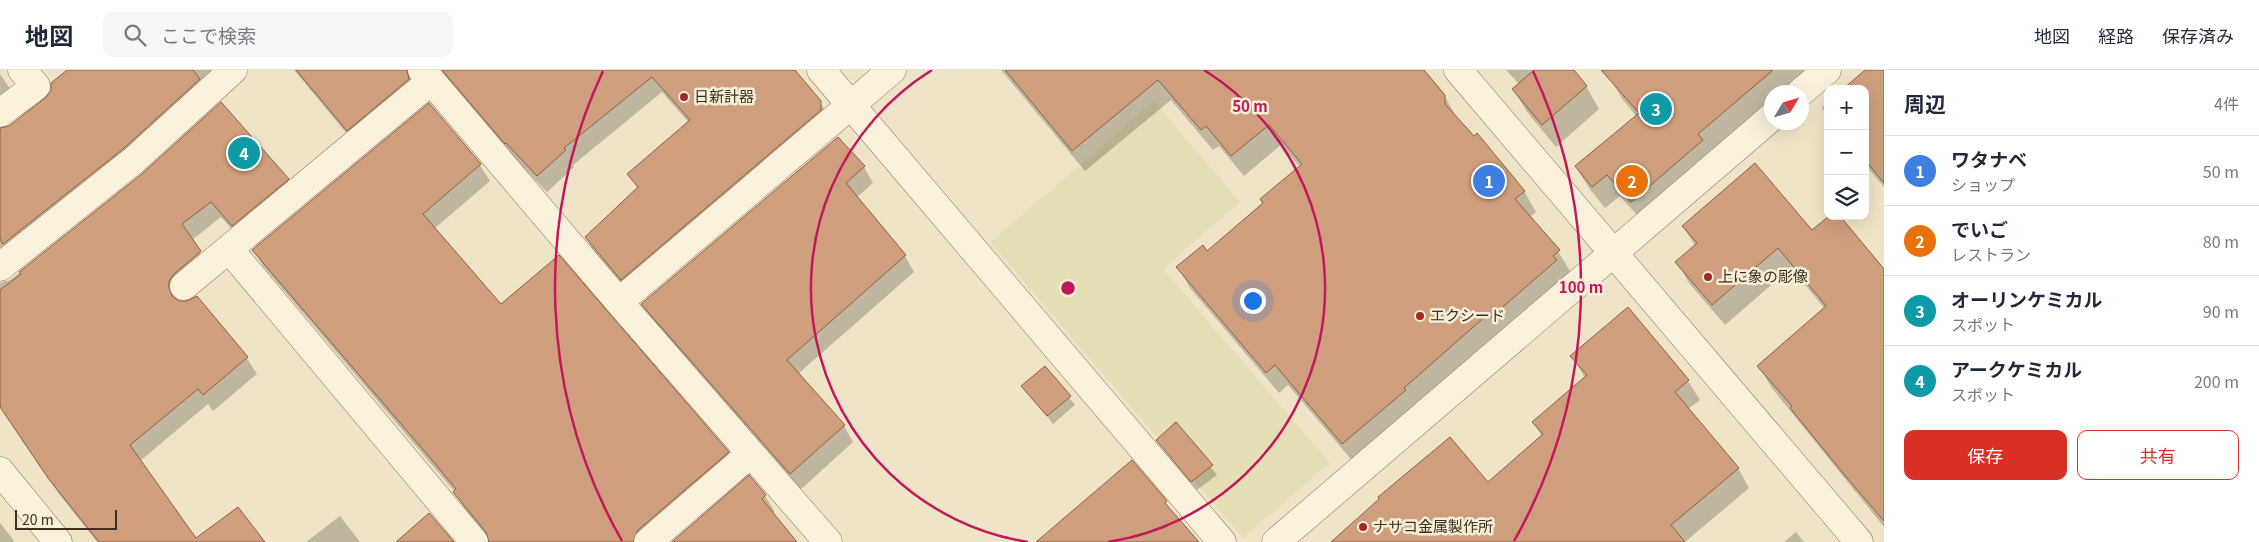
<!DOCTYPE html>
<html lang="ja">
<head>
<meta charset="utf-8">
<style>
  :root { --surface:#fff; --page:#f6f6f7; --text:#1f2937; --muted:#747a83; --line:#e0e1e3; --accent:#d93025 }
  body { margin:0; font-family:Georgia,"Noto Sans JP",serif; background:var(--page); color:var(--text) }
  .controls { position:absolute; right:15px; top:15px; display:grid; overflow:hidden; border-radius:10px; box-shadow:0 5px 20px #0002 }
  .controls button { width:45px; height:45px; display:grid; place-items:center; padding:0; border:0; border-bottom:1px solid var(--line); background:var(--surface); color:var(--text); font:25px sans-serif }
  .compass { position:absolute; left:1764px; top:15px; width:45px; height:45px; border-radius:50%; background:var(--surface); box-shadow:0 5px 20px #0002; rotate:52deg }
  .scale { position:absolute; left:15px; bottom:12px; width:102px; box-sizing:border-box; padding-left:5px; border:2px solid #3d2e20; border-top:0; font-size:14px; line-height:18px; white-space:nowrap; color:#3d2e20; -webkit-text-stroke:4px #f7eed8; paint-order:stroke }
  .you { position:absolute; left:1252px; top:230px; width:18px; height:18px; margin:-12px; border:4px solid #fff; border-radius:50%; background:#1a73e8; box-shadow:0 0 0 8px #1a73e833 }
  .badge { display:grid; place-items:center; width:32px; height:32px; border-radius:50%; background:var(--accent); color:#fff; font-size:16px; font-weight:700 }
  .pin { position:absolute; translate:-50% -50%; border:2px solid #fff; box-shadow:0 1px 5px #0006 }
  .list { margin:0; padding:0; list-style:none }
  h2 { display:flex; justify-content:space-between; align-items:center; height:65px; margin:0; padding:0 20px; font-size:21px }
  h2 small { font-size:16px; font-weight:400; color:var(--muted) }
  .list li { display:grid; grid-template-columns:32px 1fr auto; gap:15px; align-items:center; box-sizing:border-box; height:70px; padding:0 20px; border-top:1px solid var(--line) }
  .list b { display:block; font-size:19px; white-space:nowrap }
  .list p { margin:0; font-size:16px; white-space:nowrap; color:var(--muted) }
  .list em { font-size:16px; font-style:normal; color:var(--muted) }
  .actions { display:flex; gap:10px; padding:15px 20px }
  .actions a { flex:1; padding:11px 0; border:1px solid var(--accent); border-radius:10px; text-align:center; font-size:18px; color:var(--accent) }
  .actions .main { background:var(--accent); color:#fff }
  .icon { flex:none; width:28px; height:28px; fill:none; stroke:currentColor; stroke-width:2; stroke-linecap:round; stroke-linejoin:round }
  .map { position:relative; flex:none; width:1884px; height:472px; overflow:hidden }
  header { display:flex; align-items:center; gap:30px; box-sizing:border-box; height:70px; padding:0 25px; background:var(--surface); border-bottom:1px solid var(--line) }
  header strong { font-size:24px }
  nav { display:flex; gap:28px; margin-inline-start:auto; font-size:18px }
  .search { width:350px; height:45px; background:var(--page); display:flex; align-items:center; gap:12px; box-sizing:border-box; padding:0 18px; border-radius:10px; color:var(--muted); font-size:19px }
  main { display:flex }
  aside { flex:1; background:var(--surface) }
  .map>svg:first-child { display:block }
  .farmland { fill:#e6deb5 }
  .shadow { fill:#0003 }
  .building { fill:#cf9f7d; stroke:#8d5f41 }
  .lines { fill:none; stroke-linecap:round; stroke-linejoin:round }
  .minor-casing { stroke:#8d765c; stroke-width:29 }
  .minor { stroke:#faf1dc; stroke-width:28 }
  .ring { fill:none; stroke:#c2185b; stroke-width:2.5 }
  .poi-dot { fill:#9e2a2b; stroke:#f7eed8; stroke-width:2 }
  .labels { text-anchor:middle; stroke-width:5; stroke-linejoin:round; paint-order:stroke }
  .poi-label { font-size:15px; fill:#3d2e20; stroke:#f7eed8; text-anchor:start }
  .centre { fill:#c2185b; stroke:#f7eed8; stroke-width:2.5 }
  .ring-label { font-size:15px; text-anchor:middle; font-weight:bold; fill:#c2185b; stroke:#f7eed8; stroke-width:5; stroke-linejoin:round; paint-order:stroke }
</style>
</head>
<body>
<header>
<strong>地図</strong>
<div class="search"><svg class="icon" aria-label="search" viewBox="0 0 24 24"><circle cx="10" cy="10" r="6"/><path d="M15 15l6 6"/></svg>ここで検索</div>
<nav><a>地図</a><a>経路</a><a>保存済み</a></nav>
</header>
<main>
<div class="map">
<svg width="1884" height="472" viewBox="0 0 1884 472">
  <rect width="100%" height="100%" fill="#f0e4c8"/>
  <!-- farmland -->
  <path class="farmland" d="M 1154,31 L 1240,132 L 1163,199 L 1330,393 L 1243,468 L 990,172 Z"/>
  <!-- shadow -->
  <path class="shadow" d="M 69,0 L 244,0 L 0,200 L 0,60 L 10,57 L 46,29 Z
    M 294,0 L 794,0 L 820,32 L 830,49 L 631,225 L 596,184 L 586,168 L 638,119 L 629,104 L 689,53 L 662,22 L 573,95 L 574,97 L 547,122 L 515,89 L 445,6 L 357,76 Z
    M 1001,0 L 1422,0 L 1444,25 L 1456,46 L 1524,121 L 1536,142 L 1530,147 L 1558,181 L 1570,201 L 1565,206 L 1568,211 L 1355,394 L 1288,315 L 1279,323 L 1190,218 L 1178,197 L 1207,183 L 1264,134 L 1301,98 L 1281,75 L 1244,106 L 1219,76 L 1213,80 L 1171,30 L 1085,101 Z
    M 1506,0 L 1573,0 L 1586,16 L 1599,39 L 1556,77 L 1527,42 L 1513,19 L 1519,14 Z
    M 1620,0 L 1809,0 L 1794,22 L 1772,22 L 1772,34 L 1644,153 L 1620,126 L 1605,138 L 1589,118 L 1576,97 L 1637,47 L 1623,30 L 1610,9 Z
    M 1873,0 L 1884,0 L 1884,117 L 1865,95 L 1865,19 Z
    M 0,4 L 19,32 L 0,46 Z
    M 1828,33 L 1828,47 L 1822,37 Z
    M 429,34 L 480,95 L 490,111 L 434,159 L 501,236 L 728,382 L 737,399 L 652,472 L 490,472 L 464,438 L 455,422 L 263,196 L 254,180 Z
    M 864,97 L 873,113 L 856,128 L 905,186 L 914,202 L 798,304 L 844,356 L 853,372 L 800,420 L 652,250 L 643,234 Z
    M 144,104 L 288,110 L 297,126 L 242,172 L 221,147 L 192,170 L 210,198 L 178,228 L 178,231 L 187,233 L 196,227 L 247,288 L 257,304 L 213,341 L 208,334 L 140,391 L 196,470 L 263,472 L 97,472 L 59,424 L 19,365 L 0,323 L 0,213 L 10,210 Z
    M 1683,156 L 1812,162 L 1884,201 L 1884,457 L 1771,317 L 1759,296 L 1825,239 L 1791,198 L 1725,255 L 1689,213 L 1677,192 L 1695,176 Z
    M 1628,239 L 1688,311 L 1700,330 L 1688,339 L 1738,398 L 1749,418 L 1685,472 L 1333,472 L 1488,414 L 1542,367 L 1533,352 L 1585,308 L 1572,286 Z
    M 1045,297 L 1075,335 L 1053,354 L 1023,316 Z
    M 1176,354 L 1217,405 L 1197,420 L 1157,370 Z
    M 765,426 L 775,442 L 772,444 L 796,472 L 674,472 Z
    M 340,446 L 360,472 L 306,472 Z
    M 0,453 L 12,468 L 14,472 L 0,472 Z
    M 1796,462 L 1804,472 L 1784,472 Z"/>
  <!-- building -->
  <path class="building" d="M 67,0 L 193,0 L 200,9 L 123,79 L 3,174 L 0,169 L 0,58 L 9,56 L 45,28 L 51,21 L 51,13 Z
    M 296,0 L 407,0 L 409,9 L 347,61 Z
    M 442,0 L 795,0 L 821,31 L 821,40 L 621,210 L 585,167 L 638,117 L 627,104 L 690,50 L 652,7 L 564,78 L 566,80 L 537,106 L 506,73 L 505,74 Z
    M 1005,0 L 1424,0 L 1445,25 L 1445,34 L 1474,66 L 1477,63 L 1525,121 L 1515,129 L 1560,180 L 1553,186 L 1557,190 L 1490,248 L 1488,244 L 1404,318 L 1406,320 L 1342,374 L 1275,295 L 1266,303 L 1176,197 L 1203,175 L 1207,181 L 1263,133 L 1260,129 L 1302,94 L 1269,55 L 1231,86 L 1206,56 L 1201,60 L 1158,10 L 1072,81 Z
    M 1534,0 L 1574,0 L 1587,16 L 1542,55 L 1512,19 Z
    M 1601,0 L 1773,0 L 1698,64 L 1703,70 L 1631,132 L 1607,105 L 1592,117 L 1575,96 L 1639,43 Z
    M 1865,0 L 1884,0 L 1884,113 L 1865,90 L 1865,19 L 1843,19 Z
    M 221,32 L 289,109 L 232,156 L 211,132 L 182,154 L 201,181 L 174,204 L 169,211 L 169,218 L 172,226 L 179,231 L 187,231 L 197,226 L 248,287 L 203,325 L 198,319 L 130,375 L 196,468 L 238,437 L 265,472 L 99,472 L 48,408 L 0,337 L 0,220 L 21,204 L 19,202 L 143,103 Z
    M 429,33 L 481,94 L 423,144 L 501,234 L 559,185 L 729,382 L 638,460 L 633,472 L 489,472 L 486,462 L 453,422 L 456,419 L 437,396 L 252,180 Z
    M 838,67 L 865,96 L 846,113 L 906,185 L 787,290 L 845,355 L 790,404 L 641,234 Z
    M 1755,93 L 1812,160 L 1829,146 L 1840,146 L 1884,199 L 1884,451 L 1847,408 L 1790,338 L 1792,336 L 1757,296 L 1826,236 L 1778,178 L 1712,235 L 1675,192 L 1697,173 L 1682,156 Z
    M 1628,237 L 1689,310 L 1675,322 L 1739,398 L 1671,455 L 1685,472 L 1331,472 L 1379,429 L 1378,427 L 1450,367 L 1488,412 L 1543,364 L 1532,352 L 1587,305 L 1570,286 Z
    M 1045,296 L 1071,326 L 1047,346 L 1021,316 Z
    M 1176,352 L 1213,395 L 1191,412 L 1156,370 Z
    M 1132,390 L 1167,431 L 1165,433 L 1199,472 L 1036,472 Z
    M 749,405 L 766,425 L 762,429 L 797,472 L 672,472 Z
    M 429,443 L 454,472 L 396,472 Z"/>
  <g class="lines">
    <defs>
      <path id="minor" d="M 422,0 L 619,232 L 828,472
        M 821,0 L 1222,472
        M 1458,0 L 1859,472
        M 1801,22 L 1827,0
        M 0,43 L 36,16 L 22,0
        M 229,179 L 474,472
        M 0,197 L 133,91 L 233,0
        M 184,216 L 431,11
        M 619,232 L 892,0
        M 0,401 L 58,472
        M 648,472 L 750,384
        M 1276,472 L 1772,47"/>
    </defs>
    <!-- minor casing -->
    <use href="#minor" class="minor-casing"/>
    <!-- minor -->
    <use href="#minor" class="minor"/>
  </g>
  <!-- distance rings -->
  <g class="ring">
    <path d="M1028 472A257 257 0 0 1 932 0M1204 0A257 257 0 0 1 1108 472"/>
    <path d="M622 471A513 513 0 0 1 603 1M1533 1A513 513 0 0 1 1514 471"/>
  </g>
  <!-- markers -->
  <g class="poi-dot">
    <circle cx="684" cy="27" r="5"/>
    <circle cx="1708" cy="207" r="5"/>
    <circle cx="1420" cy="246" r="5"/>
    <circle cx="1363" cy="457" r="5"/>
  </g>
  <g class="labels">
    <!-- poi labels -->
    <g class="poi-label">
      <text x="694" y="32">日新計器</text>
      <text x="1718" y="212">上に象の彫像</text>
      <text x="1430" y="251">エクシード</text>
      <text x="1373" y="462">ナサコ金属製作所</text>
    </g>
  </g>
  <circle cx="1068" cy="218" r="8" class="centre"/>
  <g class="ring-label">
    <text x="1250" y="42">50 m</text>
    <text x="1581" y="223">100 m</text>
  </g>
</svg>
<div class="controls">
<button>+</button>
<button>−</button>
<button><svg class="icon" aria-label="layers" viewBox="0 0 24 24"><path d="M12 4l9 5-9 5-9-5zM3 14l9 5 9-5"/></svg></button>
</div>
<svg class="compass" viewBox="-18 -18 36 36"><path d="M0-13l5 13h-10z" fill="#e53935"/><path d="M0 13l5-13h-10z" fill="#747a83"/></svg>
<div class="scale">20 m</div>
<div class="you"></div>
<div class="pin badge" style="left:1489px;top:111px;background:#3f7fe0">1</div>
<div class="pin badge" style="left:1632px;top:111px;background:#e8710a">2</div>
<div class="pin badge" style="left:1656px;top:39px;background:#0f9aa8">3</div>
<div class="pin badge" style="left:244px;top:83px;background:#0f9aa8">4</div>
</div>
<aside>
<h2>周辺<small>4件</small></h2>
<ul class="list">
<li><span class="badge" style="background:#3f7fe0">1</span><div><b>ワタナベ</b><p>ショップ</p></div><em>50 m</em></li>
<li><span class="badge" style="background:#e8710a">2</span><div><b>でいご</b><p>レストラン</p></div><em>80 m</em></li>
<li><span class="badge" style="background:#0f9aa8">3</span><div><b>オーリンケミカル</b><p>スポット</p></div><em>90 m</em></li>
<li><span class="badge" style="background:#0f9aa8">4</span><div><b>アークケミカル</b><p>スポット</p></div><em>200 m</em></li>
</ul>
<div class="actions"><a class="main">保存</a><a>共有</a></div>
</aside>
</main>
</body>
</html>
